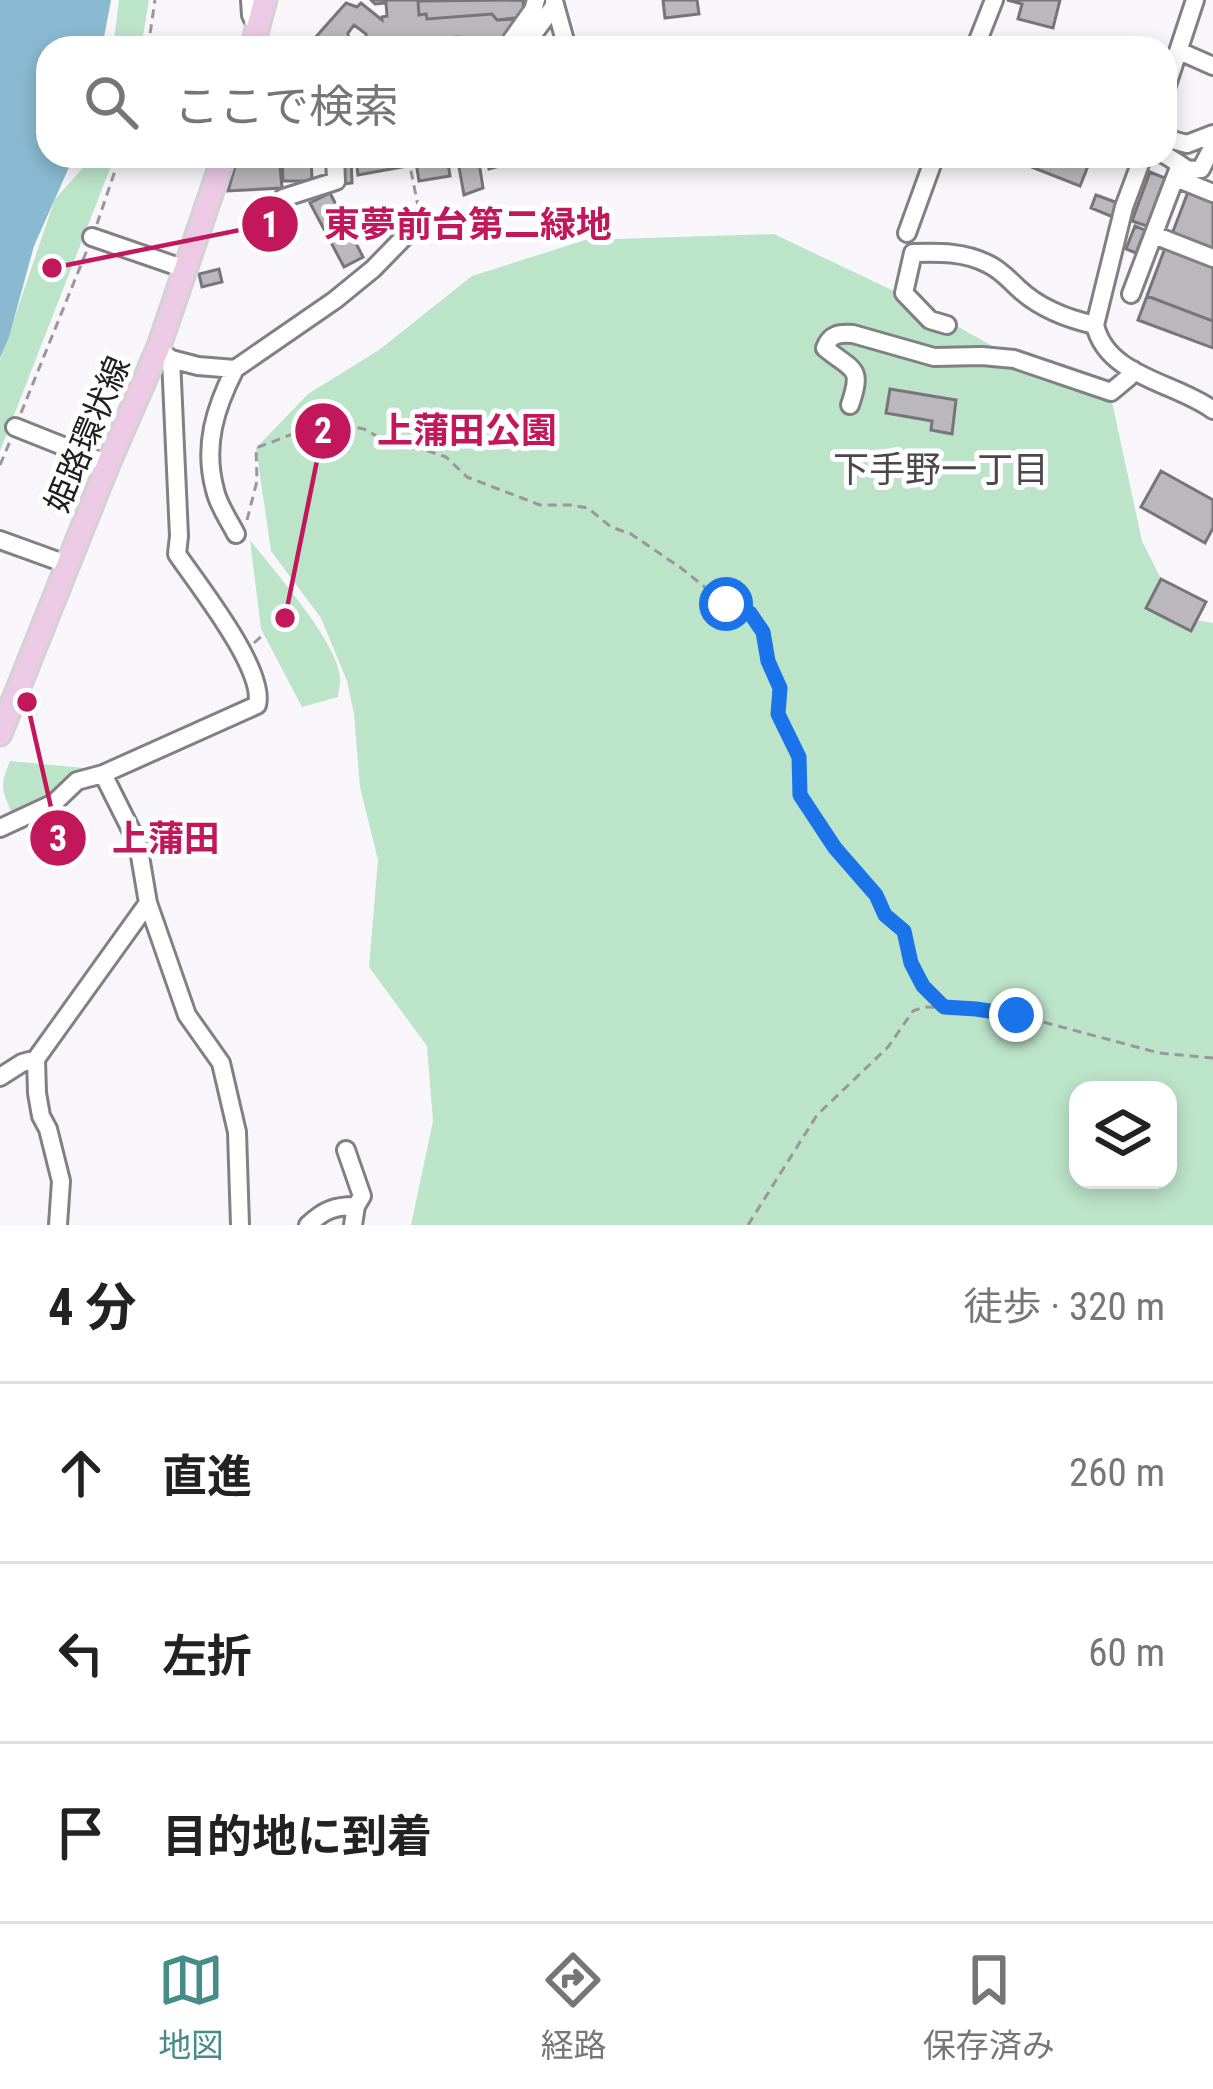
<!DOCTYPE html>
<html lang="ja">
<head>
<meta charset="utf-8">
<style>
  :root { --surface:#fff; --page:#f2f2f2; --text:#222; --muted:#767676; --line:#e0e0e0; --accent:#468d8a }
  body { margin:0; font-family:"Roboto Condensed","Noto Sans JP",sans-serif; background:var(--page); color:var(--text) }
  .controls { position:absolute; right:36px; bottom:36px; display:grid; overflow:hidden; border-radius:24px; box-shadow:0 6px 18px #0003 }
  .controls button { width:108px; height:108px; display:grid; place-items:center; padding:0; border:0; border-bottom:3px solid var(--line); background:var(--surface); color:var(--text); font:60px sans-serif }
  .stop { position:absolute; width:36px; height:36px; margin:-27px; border:9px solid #1a73e8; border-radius:50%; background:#fff }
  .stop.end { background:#1a73e8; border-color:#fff; box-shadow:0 3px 12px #0008 }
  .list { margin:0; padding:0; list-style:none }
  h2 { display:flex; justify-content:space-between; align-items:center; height:156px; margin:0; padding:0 48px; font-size:51px }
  h2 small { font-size:39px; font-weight:400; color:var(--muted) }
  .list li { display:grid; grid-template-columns:78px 1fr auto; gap:36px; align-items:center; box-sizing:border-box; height:180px; padding:0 48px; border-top:3px solid var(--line) }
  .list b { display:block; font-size:45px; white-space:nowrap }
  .list em { font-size:39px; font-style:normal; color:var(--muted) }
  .icon { flex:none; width:66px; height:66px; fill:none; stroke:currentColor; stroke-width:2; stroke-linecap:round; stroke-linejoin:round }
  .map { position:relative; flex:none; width:1213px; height:1225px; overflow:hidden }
  .search { position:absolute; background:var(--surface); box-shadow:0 6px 18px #0003; left:36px; right:36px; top:36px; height:132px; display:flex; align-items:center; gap:30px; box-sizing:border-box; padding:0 42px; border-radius:36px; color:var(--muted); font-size:45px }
  .sheet { height:696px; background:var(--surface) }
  nav { display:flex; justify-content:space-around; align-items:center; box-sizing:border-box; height:168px; border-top:3px solid var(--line); background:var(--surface); font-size:33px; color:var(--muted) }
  nav a { display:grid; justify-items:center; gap:6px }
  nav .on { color:var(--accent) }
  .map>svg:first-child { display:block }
  .green { fill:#bce4c9; fill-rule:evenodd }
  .water { fill:#89bad1 }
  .building { fill:#bab8bd; stroke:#77757a; stroke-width:3 }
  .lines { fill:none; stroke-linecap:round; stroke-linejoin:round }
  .minor-casing { stroke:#818084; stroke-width:22 }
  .major-casing { stroke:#d2d2d3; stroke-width:27 }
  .path { stroke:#99979b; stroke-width:3; stroke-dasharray:9 6; stroke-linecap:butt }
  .minor { stroke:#fff; stroke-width:16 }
  .major { stroke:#ecc9e5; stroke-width:21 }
  .route { stroke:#1a73e8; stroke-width:15 }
  .labels { text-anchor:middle; stroke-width:10; stroke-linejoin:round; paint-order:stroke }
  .street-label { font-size:33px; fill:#202021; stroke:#fff }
  .neighbourhood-label { font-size:36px; fill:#4a484c; stroke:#fff }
  .leader { fill:none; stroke:#c2185b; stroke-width:4.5 }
  .callout-dot { fill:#c2185b; stroke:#fff; stroke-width:4.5 }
  .mark-label { font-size:36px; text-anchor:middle; font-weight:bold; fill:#fff }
  .callout-label { font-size:36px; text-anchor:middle; font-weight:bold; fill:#c2185b; stroke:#fff; stroke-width:10; stroke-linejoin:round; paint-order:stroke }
</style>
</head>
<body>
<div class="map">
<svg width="1213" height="1225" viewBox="0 0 1213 1225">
  <rect width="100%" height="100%" fill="#f8f6fb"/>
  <!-- green -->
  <path class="green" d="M 119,0 L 149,0 L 141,48 L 113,48 Z
    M 85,156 L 115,156 L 0,451 L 0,360 L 55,199 L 82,169 Z
    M 774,234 L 898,293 L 1003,352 L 1037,375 L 1112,402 L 1142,541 L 1180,617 L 1213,623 L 1213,1225 L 411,1225 L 433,1121 L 427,1046 L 369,967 L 378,860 L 360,787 L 354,714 L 347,681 L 321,618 L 271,551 L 256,448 L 308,394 L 379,350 L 472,276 L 585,240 ZM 1078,1090 L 1168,1090 L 1168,1180 L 1078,1180 Z
    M 250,540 C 273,570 337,641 340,677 C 341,684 338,690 338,697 L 302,707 L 261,629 Z
    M 10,761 L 84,768 L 69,774 L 48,794 L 12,813 C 1,789 0,785 10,761 Z"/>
  <!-- water -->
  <path class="water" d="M 0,0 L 111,0 L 102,48 L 48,48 L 48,156 L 74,156 L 34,246 L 9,337 L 0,358 Z"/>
  <!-- building -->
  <path class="building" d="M 371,0 L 425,0 L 418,1 L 419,15 L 426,14 L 427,19 L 492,14 L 497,20 L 518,19 L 495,48 L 460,48 L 459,37 L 442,38 L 443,48 L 366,48 L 366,34 L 354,25 L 348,33 L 349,48 L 306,48 L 346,3 L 357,7 L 361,3 L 382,20 L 382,17 L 387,16 L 386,3 L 375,4 Z
    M 523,0 L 524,17 L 497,20 L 492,14 L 427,19 L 426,14 L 419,15 L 418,1 Z
    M 663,0 L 697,0 L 699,14 L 665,18 Z
    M 1007,0 L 1060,0 L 1053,28 L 1018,19 L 1022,4 Z
    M 238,156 L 279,156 L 282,188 L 228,191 Z
    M 282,156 L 311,156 L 312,181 L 283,181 Z
    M 342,156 L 351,156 L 352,183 L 343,184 Z
    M 369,156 L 400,156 L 402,167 L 358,175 L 356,158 Z
    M 415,156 L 447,156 L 450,176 L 419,181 Z
    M 457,156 L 478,156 L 483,188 L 464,195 Z
    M 485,156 L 537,156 L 489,169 Z
    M 1018,156 L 1092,156 L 1080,186 L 1016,161 Z
    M 1150,172 L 1165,178 L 1147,226 L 1132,221 Z
    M 1188,192 L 1213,202 L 1213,249 L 1172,234 Z
    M 330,193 L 363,257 L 344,267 L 310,203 Z
    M 1096,195 L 1118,203 L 1113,217 L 1091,208 Z
    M 1135,226 L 1145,230 L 1136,253 L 1126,249 Z
    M 1165,248 L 1213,267 L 1213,321 L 1147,296 Z
    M 219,269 L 222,282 L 202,287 L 199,274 Z
    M 1147,296 L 1213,321 L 1213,348 L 1138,320 Z
    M 890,389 L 956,400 L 952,434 L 931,430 L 932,421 L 886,413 Z
    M 1161,471 L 1213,500 L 1213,528 L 1205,543 L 1141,507 Z
    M 1161,579 L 1206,602 L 1191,631 L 1146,608 Z"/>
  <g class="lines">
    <defs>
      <path id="minor" d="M 250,0 L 251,15 L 257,28
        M 554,1 L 567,48
        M 506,48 L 533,10 L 536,0
        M 523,48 L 554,6
        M 975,48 L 994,0
        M 1179,51 L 1213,66
        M 1165,91 L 1195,0
        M 1165,138 L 1187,144 L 1213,134
        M 1143,156 L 1124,207 L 1095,325 C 1107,377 1175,382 1213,410
        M 1178,163 L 1188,170 L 1201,169 L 1213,146
        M 1176,178 L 1213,193
        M 278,204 L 283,198 L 336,181 L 335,156
        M 907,233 L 935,156
        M 1154,235 L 1213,258
        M 92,237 L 185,269
        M 1131,294 L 1178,170 L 1178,163 L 1165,155
        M 947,325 L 930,320 L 904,293 L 913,253 C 939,252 965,252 988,264 C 1001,270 1008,279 1018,288 C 1039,308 1068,319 1095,325
        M 163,353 L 171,359 L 198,366 L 235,369 L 335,300 L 373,269 L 414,227 L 452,222
        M 235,369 C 215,408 203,446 215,490 C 218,505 229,520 236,534
        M 850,405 C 863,366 854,372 825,348 C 830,334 839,333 853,334 L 934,357 L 982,356 L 1014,359 L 1111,392 L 1129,377 L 1133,370
        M 15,427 L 108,464
        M 0,540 L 69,565
        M 103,774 L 138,844 L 148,903 L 187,1015 L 221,1063 L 237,1132 L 240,1225
        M 0,828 L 54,803 L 77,781 L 103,774 L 257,705 C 266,670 198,585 177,554 L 179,536 L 171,359
        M 36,1059 L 37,1093 L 41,1116 L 48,1129 L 61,1181 L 58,1225
        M 0,1077 L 22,1063 L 36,1059 L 148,903
        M 346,1150 L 362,1196 L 356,1206
        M 308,1225 C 324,1210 334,1206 356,1206 L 353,1225"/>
      <path id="major" d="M 252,48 L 265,0
        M 0,734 L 108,464 L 158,349 L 224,156"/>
    </defs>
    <!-- minor casing -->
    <use href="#minor" class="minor-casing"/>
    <!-- major casing -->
    <use href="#major" class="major-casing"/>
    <!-- path -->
    <path class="path" d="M 148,48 L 155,0
      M 408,156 L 419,211
      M 97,224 L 120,156
      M 21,413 L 87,250
      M 0,465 L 11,439
      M 247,520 L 257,481 L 256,448 L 324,422 L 364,429 L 398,448 L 419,448 L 446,457 L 467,477 L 540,505 L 571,505 L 588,508 L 611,527 L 631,534 L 681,568 L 726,604 L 750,613 L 762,632 L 768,661 L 780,688 L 778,714 L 799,757 L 800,795 L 835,848 L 876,895 L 885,915 L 904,931 L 911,963 L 923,986 L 944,1007
      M 254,643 L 264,634
      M 748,1225 L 817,1115 L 888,1047 L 913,1011 L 924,1007 L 976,1008 L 1017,1015 L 1159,1053 L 1213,1058"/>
    <!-- minor -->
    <use href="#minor" class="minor"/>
    <!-- major -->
    <use href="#major" class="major"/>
  </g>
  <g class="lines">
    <!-- route -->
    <path class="route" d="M 726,604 L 750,613 L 763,632 L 768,661 L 780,688 L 778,714 L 799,757 L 800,795 L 835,848 L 876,895 L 885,915 L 904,931 L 911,963 L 923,986 L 944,1007 L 976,1009 L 1016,1015"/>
  </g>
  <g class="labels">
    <!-- street labels -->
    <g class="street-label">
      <text transform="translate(87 434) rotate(-67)" y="12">姫路環状線</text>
    </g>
    <!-- neighbourhood labels -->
    <g class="neighbourhood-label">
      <text x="941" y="482">下手野一丁目</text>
    </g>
  </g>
  <!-- callouts -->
  <path class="leader" d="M52 268L270 224M285 618L323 431M27 702L58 838"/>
  <g class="callout-dot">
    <circle cx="52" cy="268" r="12"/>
    <circle cx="285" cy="618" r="12"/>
    <circle cx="27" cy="702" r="12"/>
    <circle cx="270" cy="224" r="30"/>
    <circle cx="323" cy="431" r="30"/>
    <circle cx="58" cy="838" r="30"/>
  </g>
  <g class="mark-label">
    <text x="270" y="237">1</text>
    <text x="323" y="443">2</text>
    <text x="58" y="851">3</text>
  </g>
  <g class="callout-label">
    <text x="468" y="237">東夢前台第二緑地</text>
    <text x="467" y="443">上蒲田公園</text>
    <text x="166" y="851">上蒲田</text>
  </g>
</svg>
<div class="controls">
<button><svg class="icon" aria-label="layers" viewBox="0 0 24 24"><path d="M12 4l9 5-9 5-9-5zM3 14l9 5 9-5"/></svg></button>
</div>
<div class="stop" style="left:726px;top:604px"></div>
<div class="stop end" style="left:1016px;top:1015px"></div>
<div class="search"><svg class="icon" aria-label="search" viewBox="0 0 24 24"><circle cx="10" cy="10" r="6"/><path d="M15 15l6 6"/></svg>ここで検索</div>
</div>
<section class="sheet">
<h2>4 分<small>徒歩 · 320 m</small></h2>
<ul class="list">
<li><svg class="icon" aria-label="ahead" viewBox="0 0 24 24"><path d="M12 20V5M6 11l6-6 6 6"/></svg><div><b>直進</b></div><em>260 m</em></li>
<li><svg class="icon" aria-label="left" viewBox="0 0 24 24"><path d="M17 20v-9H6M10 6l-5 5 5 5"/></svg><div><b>左折</b></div><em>60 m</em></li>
<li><svg class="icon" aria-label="arrive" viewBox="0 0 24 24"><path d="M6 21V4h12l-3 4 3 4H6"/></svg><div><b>目的地に到着</b></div></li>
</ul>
</section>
<nav>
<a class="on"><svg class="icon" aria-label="map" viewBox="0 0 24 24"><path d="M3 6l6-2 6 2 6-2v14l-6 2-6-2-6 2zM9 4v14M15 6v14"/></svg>地図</a>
<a><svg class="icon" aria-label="directions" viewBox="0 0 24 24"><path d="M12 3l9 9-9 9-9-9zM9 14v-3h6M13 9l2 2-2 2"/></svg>経路</a>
<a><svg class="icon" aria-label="saved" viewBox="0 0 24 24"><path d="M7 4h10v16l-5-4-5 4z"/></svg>保存済み</a>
</nav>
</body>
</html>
